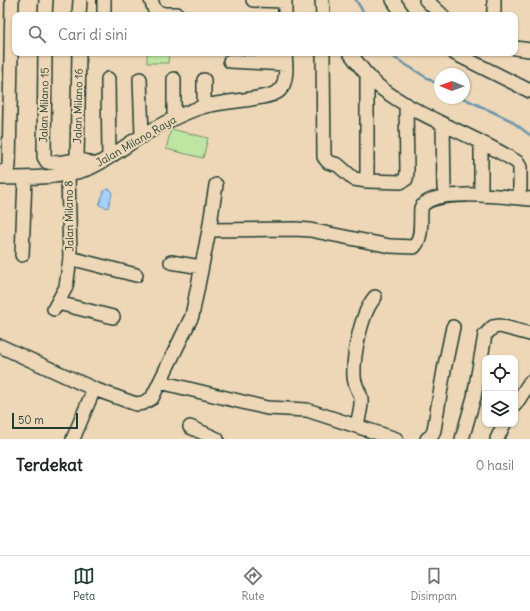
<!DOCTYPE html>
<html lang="id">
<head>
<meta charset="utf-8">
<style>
  :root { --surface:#fff; --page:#f6f6f6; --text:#202124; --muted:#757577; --line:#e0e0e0; --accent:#1f3d34 }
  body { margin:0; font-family:Delius,sans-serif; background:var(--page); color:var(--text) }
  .controls { position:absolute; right:12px; bottom:12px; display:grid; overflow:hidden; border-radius:8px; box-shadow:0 1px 3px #0004 }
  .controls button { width:36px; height:36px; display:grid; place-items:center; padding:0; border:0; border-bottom:1px solid var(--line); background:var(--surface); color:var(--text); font:20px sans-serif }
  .compass { position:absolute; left:434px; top:68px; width:36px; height:36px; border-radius:50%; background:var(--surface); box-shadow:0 1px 3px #0004; rotate:271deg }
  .scale { position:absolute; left:12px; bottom:10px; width:66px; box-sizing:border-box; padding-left:4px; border:2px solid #1f3d34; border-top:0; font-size:11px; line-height:14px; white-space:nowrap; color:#1f3d34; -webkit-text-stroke:3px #edd7b6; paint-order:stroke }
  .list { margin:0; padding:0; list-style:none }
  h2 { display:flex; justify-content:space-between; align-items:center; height:52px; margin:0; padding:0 16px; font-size:17px }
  h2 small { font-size:13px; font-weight:400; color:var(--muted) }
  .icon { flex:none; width:22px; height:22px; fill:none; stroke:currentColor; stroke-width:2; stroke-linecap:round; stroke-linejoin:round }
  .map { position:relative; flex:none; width:530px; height:439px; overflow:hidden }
  .search { position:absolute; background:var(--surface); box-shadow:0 1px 3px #0004; left:12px; right:12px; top:12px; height:44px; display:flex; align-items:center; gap:10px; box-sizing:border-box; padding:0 14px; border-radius:8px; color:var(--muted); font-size:15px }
  .sheet { height:116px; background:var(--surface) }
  nav { display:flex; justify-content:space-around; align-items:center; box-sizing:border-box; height:56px; border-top:1px solid var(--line); background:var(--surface); font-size:11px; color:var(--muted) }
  nav a { display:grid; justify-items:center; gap:2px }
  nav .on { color:var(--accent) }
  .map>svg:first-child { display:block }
  .green { fill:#bee6a2; stroke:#6e926b }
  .water { fill:#a1d1fd; stroke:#6d96ad }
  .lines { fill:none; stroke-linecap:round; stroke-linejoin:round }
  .stream { stroke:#6d96ad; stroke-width:2.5 }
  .minor-casing { stroke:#1f3d34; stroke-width:16 }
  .minor { stroke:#edd7b6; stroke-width:13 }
  .labels { text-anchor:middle; stroke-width:4; stroke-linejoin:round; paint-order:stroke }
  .street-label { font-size:11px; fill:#1f3d34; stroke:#edd7b6 }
</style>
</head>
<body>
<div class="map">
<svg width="530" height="439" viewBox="0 0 530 439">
  <rect width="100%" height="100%" fill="#edd7b6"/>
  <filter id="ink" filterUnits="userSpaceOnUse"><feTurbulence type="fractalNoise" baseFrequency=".025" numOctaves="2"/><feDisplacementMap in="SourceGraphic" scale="8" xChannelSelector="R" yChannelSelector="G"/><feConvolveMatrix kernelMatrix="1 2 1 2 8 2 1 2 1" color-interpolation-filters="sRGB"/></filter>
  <g filter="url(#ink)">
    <!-- green -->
    <path class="green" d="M 147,53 L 169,53 L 168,63 L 147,63 Z
      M 171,129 L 208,138 L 203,158 L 166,149 Z"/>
    <!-- water -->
    <path class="water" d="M 106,189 L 109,189 L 112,191 L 112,194 L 108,208 L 99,205 L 104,191 Z"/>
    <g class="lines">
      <!-- stream -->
      <path class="stream" d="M 356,0 L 365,15
        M 391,53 L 395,58 L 440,86
        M 463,98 L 510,120 L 530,135"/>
      <defs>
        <path id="minor" d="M 151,0 L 155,11 L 164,14 L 177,14
          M 253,0 L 285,1
          M 322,0 L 323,15
          M 393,0 L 403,15
          M 426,0 L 442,15
          M 45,15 L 46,0
          M 79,15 L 80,0
          M 104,15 L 104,0
          M 285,15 L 285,0
          M 494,15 L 494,0
          M 515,48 L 530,50
          M 45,53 L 44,157 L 47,162 C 64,166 75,154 94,165
          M 323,53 L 324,157 L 328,162 L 338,165 L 354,179 L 367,181 L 401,182 L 406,179 L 407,172 L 406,104
          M 350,53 C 360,66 371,82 385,91 C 425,120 474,135 517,162 L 520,167 L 520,189
          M 454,53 L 530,91
          M 230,61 L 286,64
          M 367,74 L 367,181
          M 108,79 L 109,157
          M 140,79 L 142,136
          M 174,79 L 174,118
          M 204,106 L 204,80
          M 443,124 L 444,188
          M 481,143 L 481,188
          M 77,159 L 79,53
          M 0,172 L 6,171 L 9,166 L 12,0
          M 0,178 C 26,178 63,178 87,169 C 103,163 118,151 132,142 C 154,128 177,115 202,107 C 219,101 269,100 279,91 C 288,83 286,64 285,53
          M 209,230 L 296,229 L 310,230 L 390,246 L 414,247 C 423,238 420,220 421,208 C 430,187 510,197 530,199
          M 22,255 L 25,178
          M 70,258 L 136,275
          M 171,262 L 201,267
          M 58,303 L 113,317
          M 54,309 L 66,287 L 70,258 L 68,174
          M 0,346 L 94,389 L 136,404 L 143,403 L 152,398 L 192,316 L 209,230 L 216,185
          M 160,382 L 267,408 L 307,410 L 396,439
          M 515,405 L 530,382
          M 357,426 C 358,418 362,407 361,399 C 360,391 354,385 354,376 C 353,355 361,313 375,297
          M 190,427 L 217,439
          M 73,439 L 94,389
          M 427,439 L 432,435 L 434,430 L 444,370 L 453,327
          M 462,439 L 474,397 L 485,335 L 493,327 L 500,326 L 530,334
          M 497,439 L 504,424"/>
      </defs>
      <!-- minor casing -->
      <use href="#minor" class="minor-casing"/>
      <!-- minor -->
      <use href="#minor" class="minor"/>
    </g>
  </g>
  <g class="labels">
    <!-- street labels -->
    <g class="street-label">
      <text transform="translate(44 105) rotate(-89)" y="4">Jalan Milano 15</text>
      <text transform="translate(78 106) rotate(-89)" y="4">Jalan Milano 16</text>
      <text transform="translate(136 141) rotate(-30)" y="4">Jalan Milano Raya</text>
      <text transform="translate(69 216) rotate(-91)" y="4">Jalan Milano 8</text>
    </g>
  </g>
</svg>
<div class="controls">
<button><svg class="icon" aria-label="locate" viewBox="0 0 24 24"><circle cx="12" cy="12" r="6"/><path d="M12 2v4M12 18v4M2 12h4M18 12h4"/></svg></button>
<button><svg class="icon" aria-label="layers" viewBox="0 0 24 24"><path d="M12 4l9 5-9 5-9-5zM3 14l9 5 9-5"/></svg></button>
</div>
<svg class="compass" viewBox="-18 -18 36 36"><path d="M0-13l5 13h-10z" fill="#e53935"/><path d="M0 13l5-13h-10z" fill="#757577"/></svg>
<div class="scale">50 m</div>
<div class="search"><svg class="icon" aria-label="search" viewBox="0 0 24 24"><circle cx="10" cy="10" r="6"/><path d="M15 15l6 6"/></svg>Cari di sini</div>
</div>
<section class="sheet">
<h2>Terdekat<small>0 hasil</small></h2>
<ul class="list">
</ul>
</section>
<nav>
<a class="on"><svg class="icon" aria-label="map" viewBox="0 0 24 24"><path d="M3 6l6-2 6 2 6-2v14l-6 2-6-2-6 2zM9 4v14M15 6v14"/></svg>Peta</a>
<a><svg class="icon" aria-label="directions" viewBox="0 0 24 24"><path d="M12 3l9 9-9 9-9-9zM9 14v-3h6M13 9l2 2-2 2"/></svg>Rute</a>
<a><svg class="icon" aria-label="saved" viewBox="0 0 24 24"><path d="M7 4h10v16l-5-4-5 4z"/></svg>Disimpan</a>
</nav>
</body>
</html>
